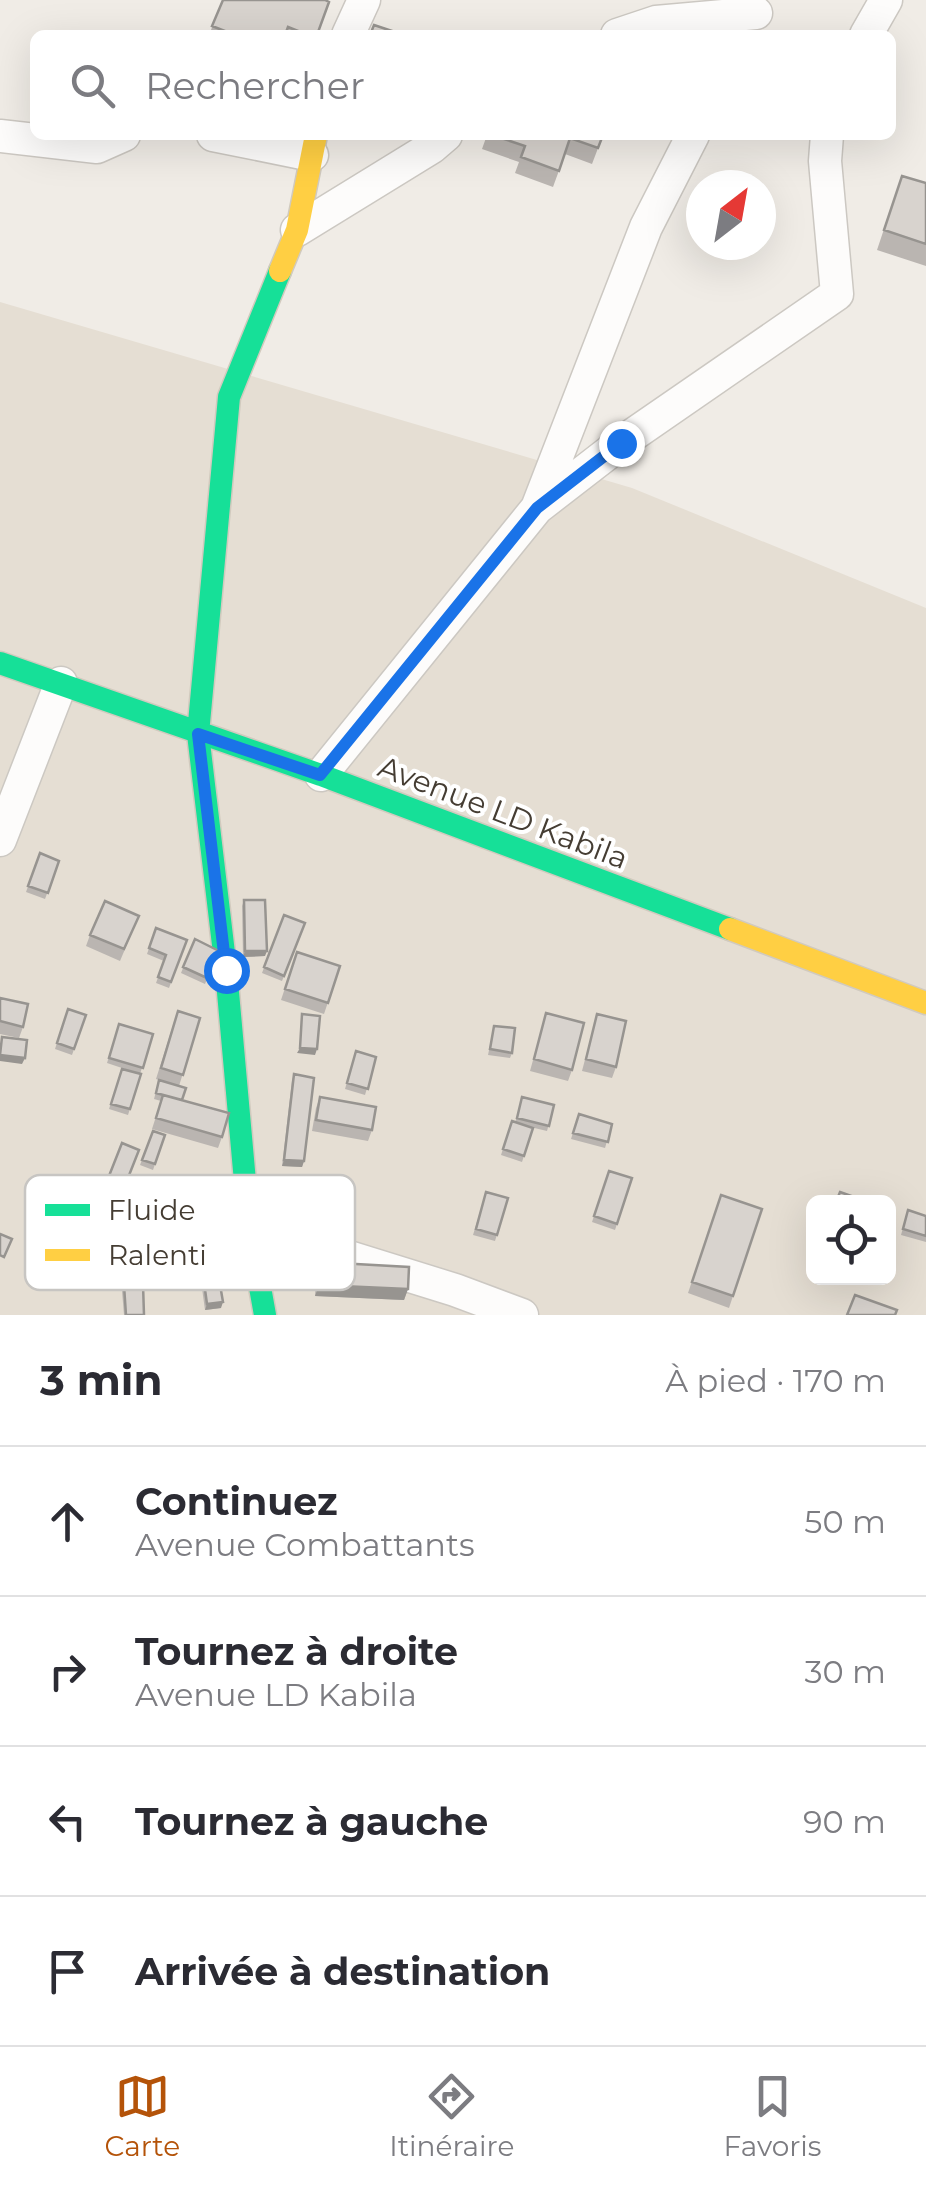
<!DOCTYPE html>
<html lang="fr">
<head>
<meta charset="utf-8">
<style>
  :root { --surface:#fff; --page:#f7f7f7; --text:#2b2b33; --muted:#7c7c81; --line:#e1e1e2; --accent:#b45309 }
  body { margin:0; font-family:Montserrat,sans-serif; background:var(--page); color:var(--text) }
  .controls { position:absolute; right:30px; bottom:30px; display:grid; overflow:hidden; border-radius:15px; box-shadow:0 10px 40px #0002 }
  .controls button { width:90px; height:90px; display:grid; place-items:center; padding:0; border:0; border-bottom:2px solid var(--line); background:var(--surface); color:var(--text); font:50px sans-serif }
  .compass { position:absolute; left:686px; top:170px; width:90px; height:90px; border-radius:50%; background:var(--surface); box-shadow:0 10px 40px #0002; rotate:31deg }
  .stop { position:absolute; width:30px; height:30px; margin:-22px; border:8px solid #1a73e8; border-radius:50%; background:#fff }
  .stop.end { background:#1a73e8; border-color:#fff; box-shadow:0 2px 10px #0008 }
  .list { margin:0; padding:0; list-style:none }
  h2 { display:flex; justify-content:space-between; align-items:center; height:130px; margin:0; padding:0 40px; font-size:42px }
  h2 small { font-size:32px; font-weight:400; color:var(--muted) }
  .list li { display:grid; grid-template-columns:65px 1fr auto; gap:30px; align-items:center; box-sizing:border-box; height:150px; padding:0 40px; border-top:2px solid var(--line) }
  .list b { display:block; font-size:38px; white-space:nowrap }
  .list p { margin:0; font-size:32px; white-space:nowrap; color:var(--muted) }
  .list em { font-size:32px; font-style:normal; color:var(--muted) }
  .icon { flex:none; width:55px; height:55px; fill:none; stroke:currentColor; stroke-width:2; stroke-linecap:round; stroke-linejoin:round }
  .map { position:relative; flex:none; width:926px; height:1315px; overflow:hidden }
  .search { position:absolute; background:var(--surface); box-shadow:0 10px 40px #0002; left:30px; right:30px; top:30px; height:110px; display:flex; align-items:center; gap:25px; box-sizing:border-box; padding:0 35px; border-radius:15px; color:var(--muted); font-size:38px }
  .sheet { height:730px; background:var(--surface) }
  nav { display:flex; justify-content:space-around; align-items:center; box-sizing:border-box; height:140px; border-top:2px solid var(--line); background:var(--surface); font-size:28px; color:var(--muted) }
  nav a { display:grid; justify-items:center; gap:5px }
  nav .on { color:var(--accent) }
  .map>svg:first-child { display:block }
  .residential { fill:#e5ded3; fill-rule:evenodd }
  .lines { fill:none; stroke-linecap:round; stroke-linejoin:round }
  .street-casing { stroke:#ccc8c2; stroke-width:35 }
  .fast-casing { stroke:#d1cabe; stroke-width:25 }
  .slow-casing { stroke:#d1cabe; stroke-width:25 }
  .street { stroke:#fdfcfb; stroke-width:32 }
  .fast { stroke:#16e098; stroke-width:22 }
  .slow { stroke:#ffcf43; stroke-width:22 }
  .wall { fill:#bab5b1 }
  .shaded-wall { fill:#979490 }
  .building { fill:#d8d3ce; stroke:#979490; stroke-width:2.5 }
  .route { stroke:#1a73e8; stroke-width:12 }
  .labels { text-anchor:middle; stroke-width:8; stroke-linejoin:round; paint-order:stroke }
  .street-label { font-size:30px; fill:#453d33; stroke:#fff }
  .key { fill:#fff; stroke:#c7c5c2; stroke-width:2.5 }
  .key-label { font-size:28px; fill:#453d33 }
</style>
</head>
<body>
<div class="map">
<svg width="926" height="1315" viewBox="0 0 926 1315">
  <rect width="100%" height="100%" fill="#f0ece6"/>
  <!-- residential -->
  <path class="residential" d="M 0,302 L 632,488 L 926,608 L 926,1315 L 0,1315 ZM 814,1202 L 888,1202 L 888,1278 L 814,1278 Z"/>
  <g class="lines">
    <defs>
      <path id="street" d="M 348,35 L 364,0
        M 617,35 L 656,22 L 756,13
        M 866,35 L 886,0
        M 213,135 L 312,155
        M 0,136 L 97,147 L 124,135
        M 297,230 L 432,147 L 446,135
        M 537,508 L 646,227 L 693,135
        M 321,775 L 537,508 L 621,443 L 837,294 L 825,161 L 827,135
        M 0,840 L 61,683
        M 249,1226 L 455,1290 L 522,1315"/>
      <path id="fast" d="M 0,663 L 321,775 L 730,929
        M 265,1315 L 249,1226 L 226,970 L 198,734 L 229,397 L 280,271"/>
      <path id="slow" d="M 280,271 L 297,230 L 316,135
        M 730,929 L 926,1003"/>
    </defs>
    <!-- street casing -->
    <use href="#street" class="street-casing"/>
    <!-- fast casing -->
    <use href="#fast" class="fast-casing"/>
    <!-- slow casing -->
    <use href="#slow" class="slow-casing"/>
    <!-- street -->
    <use href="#street" class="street"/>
    <!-- fast -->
    <use href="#fast" class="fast"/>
    <!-- slow -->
    <use href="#slow" class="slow"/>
  </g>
  <!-- wall -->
  <path class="wall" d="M 223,0 L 317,35 L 209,35 Z
    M 487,135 L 603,135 L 592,164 L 565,154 L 553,187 L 515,173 L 519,162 L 482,149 Z
    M 926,183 L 926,266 L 877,250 L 895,196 Z
    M 40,853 L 59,861 L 45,899 L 26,892 Z
    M 244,900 L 265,956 L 243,957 L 242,906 Z
    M 284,915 L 305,923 L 282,981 L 262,973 Z
    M 139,916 L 120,961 L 86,946 L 90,935 Z
    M 156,928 L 187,940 L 169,988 L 156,983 L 164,961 L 147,954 Z
    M 195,939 L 219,951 L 205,984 L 181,973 Z
    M 297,952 L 340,966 L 324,1014 L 281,1000 Z
    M 0,998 L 23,1027 L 19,1038 L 0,1034 Z
    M 68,1009 L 86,1015 L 72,1055 L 55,1049 Z
    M 546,1013 L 572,1070 L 568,1081 L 530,1071 Z
    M 597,1014 L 616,1067 L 612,1078 L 582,1071 Z
    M 200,1018 L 179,1086 L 182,1100 L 222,1137 L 218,1148 L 152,1129 L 161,1101 L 154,1099 L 159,1080 L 156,1079 L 174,1022 Z
    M 119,1024 L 153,1034 L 140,1074 L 107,1063 Z
    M 494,1026 L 512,1053 L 510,1058 L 488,1055 Z
    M 356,1051 L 376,1057 L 365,1095 L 345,1089 Z
    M 122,1069 L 141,1074 L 128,1115 L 109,1109 Z
    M 294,1074 L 304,1161 L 302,1167 L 282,1166 L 292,1080 Z
    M 320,1097 L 372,1130 L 368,1141 L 312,1131 L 316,1108 Z
    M 522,1097 L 554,1105 L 547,1131 L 526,1126 L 533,1128 L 522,1162 L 501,1155 L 512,1121 L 515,1123 Z
    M 579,1114 L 612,1124 L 605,1148 L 571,1139 Z
    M 153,1131 L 165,1135 L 153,1170 L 140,1165 Z
    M 122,1143 L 139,1150 L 122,1193 L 104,1186 Z
    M 609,1171 L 632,1178 L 615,1230 L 592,1222 Z
    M 149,1184 L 227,1223 L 223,1235 L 212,1232 L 206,1249 L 173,1241 L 177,1224 L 140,1216 Z
    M 486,1192 L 508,1198 L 495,1241 L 473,1235 Z
    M 721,1195 L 762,1209 L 729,1308 L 688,1293 Z
    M 42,1208 L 59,1215 L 45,1253 L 27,1246 Z
    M 908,1210 L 926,1216 L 926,1242 L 901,1235 Z
    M 73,1225 L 127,1269 L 123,1281 L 61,1260 Z
    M 320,1262 L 408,1289 L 404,1300 L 315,1296 L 316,1273 Z
    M 203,1275 L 221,1308 L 205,1310 L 201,1281 Z
    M 124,1285 L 144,1315 L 124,1315 L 122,1291 Z"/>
  <!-- shaded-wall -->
  <path class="shaded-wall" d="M 245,951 L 267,951 L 265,956 L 243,957 Z
    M 300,1048 L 317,1049 L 315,1055 L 297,1053 Z
    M 0,1055 L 25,1058 L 22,1064 L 0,1061 Z
    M 284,1160 L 304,1161 L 302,1167 L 282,1166 Z
    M 319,1285 L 408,1289 L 404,1300 L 315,1296 Z
    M 223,1302 L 221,1308 L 205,1310 L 207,1304 Z"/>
  <!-- building -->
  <path class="building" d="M 223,0 L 325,0 L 329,2 L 317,35 L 308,35 L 288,27 L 285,35 L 235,35 L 212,26 Z
    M 374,25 L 404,35 L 370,35 Z
    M 492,135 L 603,135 L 598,148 L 570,138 L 559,171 L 521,157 L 525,146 Z
    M 902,176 L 926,183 L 926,244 L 884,230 Z
    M 40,853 L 59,861 L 48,893 L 28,886 Z
    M 244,900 L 265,900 L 267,951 L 245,951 Z
    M 105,901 L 139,916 L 124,949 L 90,935 Z
    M 284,915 L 305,923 L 284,976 L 264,967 Z
    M 156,928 L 187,940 L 171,982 L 158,977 L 166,955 L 149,948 Z
    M 195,939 L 219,951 L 207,978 L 183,967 Z
    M 297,952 L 340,966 L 328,1003 L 285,989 Z
    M 0,998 L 28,1004 L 23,1027 L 0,1021 Z
    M 68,1009 L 86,1015 L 74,1049 L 57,1043 Z
    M 178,1011 L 200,1018 L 183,1075 L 161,1068 Z
    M 546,1013 L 584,1023 L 572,1070 L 534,1059 Z
    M 302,1014 L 320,1016 L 317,1049 L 300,1048 Z
    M 597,1014 L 626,1021 L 616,1067 L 586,1059 Z
    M 119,1024 L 153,1034 L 143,1068 L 109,1058 Z
    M 494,1026 L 515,1028 L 512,1053 L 490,1049 Z
    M 2,1037 L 27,1040 L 25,1058 L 0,1055 Z
    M 356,1051 L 376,1057 L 368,1089 L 347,1083 Z
    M 122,1069 L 141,1074 L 130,1109 L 111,1104 Z
    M 294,1074 L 314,1078 L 304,1161 L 284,1160 Z
    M 159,1080 L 186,1088 L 182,1100 L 156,1093 Z
    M 163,1095 L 229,1113 L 222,1137 L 156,1118 Z
    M 320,1097 L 376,1107 L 372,1130 L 316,1120 Z
    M 522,1097 L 554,1105 L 549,1126 L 517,1118 Z
    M 579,1114 L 612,1124 L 608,1142 L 573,1133 Z
    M 512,1121 L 533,1128 L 524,1156 L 503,1149 Z
    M 153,1131 L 165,1135 L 155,1164 L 142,1160 Z
    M 122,1143 L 139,1150 L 124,1188 L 107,1181 Z
    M 609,1171 L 632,1178 L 617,1224 L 594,1216 Z
    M 486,1192 L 508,1198 L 497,1235 L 476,1229 Z
    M 840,1192 L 868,1202 L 836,1202 Z
    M 721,1195 L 762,1209 L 733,1296 L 692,1282 Z
    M 888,1210 L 894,1212 L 888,1228 Z
    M 908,1210 L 926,1216 L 926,1236 L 903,1229 Z
    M 0,1234 L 12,1239 L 4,1257 L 0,1255 Z
    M 320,1262 L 409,1267 L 408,1289 L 319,1285 Z
    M 218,1273 L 223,1302 L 207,1304 L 203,1275 Z
    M 143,1284 L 144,1315 L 126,1315 L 124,1285 Z
    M 855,1295 L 897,1310 L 895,1315 L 847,1315 Z"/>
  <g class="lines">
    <!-- route -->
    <path class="route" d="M 226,970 L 198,734 L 320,775 L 537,508 L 621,443"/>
  </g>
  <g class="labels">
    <!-- street labels -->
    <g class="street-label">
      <text transform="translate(503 813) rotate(21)" y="10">Avenue LD Kabila</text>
    </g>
  </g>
  <!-- legend -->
  <rect x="25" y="1175" width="330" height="115" rx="15" class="key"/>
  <rect x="45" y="1204" width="45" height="12" fill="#16e098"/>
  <rect x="45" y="1249" width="45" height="12" fill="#ffcf43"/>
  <g class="key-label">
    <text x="108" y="1220">Fluide</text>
    <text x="108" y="1265">Ralenti</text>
  </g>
</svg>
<div class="controls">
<button><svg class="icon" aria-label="locate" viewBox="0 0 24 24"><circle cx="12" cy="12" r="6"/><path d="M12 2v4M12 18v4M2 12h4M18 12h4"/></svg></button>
</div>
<svg class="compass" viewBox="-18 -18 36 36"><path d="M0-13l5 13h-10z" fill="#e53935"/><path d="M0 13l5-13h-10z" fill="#7c7c81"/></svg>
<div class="stop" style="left:226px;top:970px"></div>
<div class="stop end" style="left:621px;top:443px"></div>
<div class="search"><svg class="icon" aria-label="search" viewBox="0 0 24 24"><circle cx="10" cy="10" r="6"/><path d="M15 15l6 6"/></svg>Rechercher</div>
</div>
<section class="sheet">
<h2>3 min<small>À pied · 170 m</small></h2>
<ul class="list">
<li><svg class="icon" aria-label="ahead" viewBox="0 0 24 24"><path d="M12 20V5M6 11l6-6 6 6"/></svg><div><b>Continuez</b><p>Avenue Combattants</p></div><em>50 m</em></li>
<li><svg class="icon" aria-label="right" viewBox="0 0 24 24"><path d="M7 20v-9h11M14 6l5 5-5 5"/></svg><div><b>Tournez à droite</b><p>Avenue LD Kabila</p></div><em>30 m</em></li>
<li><svg class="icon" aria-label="left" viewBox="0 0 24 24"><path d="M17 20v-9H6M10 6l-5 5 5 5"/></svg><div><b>Tournez à gauche</b></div><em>90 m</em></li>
<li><svg class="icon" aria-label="arrive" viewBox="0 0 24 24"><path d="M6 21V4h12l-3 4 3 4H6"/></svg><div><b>Arrivée à destination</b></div></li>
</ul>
</section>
<nav>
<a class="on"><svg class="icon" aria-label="map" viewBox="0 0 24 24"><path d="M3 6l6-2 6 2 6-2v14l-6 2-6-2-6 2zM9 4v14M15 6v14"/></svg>Carte</a>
<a><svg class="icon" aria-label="directions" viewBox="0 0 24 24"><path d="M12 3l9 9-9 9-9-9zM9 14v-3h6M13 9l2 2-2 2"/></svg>Itinéraire</a>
<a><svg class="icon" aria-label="saved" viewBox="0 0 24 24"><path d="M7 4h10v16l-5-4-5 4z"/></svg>Favoris</a>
</nav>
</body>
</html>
